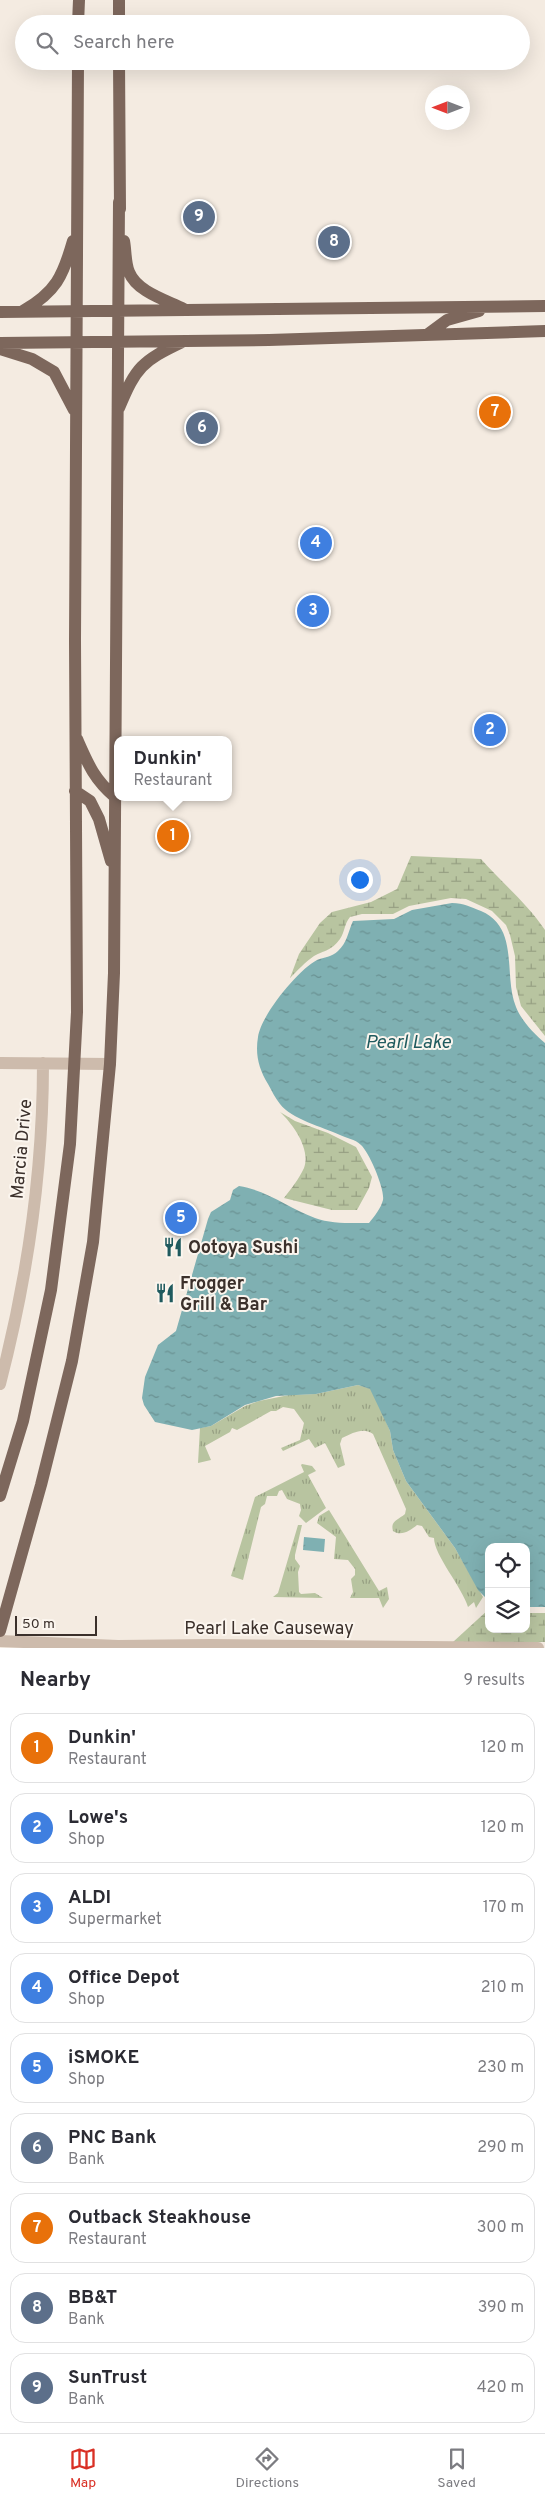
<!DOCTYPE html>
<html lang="en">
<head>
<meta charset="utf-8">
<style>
  :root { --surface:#fff; --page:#f7f7f7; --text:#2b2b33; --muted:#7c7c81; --line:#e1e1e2; --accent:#d93025 }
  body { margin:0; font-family:Overpass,sans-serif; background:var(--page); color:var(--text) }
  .controls { position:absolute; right:15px; bottom:15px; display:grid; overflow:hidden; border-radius:10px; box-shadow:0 5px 20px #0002 }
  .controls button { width:45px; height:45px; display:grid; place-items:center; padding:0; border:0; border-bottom:1px solid var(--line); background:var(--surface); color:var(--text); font:25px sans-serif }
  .compass { position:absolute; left:425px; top:85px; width:45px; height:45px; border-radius:50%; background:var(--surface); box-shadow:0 5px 20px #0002; rotate:270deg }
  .scale { position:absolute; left:15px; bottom:12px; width:82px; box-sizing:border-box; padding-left:5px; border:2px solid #3b302b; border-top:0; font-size:14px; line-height:18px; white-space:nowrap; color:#3b302b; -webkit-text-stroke:4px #fbf5ee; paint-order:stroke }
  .you { position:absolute; left:359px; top:879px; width:18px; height:18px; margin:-12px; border:4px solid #fff; border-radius:50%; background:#1a73e8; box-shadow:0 0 0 8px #1a73e833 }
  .badge { display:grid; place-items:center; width:32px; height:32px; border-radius:50%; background:var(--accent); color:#fff; font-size:16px; font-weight:700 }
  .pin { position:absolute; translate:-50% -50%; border:2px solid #fff; box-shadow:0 1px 5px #0006 }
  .popup { position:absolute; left:114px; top:736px; width:118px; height:65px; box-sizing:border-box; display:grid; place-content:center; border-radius:10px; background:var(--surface); filter:drop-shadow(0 1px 4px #0005); font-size:16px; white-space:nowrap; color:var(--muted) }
  .popup b { font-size:19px; color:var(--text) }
  .popup::after { content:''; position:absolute; left:50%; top:100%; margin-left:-10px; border:10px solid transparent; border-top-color:var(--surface) }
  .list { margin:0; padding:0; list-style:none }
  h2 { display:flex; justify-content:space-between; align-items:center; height:65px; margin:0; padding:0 20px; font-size:21px }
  h2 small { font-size:16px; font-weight:400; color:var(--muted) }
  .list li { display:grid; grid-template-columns:32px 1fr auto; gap:15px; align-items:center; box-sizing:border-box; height:70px; margin:0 10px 10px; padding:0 10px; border:1px solid var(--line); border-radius:15px }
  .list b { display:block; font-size:19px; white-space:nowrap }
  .list p { margin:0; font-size:16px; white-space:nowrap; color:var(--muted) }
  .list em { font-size:16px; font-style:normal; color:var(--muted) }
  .icon { flex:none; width:28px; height:28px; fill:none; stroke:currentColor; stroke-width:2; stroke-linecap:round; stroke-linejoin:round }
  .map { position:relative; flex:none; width:545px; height:1648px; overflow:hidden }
  .search { position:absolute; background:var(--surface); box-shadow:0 5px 20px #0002; left:15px; right:15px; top:15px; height:55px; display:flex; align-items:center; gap:12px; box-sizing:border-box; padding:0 18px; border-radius:28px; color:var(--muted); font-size:19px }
  .sheet { height:785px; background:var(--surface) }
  nav { display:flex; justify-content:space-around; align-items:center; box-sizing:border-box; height:70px; border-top:1px solid var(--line); background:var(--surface); font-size:14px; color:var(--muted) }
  nav a { display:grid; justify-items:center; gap:2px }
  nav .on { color:var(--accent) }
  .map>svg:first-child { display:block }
  .grass { fill:url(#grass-tufts) }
  .wetland { fill:url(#wetland-marsh) }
  .water { fill:url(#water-ripples) }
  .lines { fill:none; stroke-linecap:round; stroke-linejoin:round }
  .minor { stroke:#cdbbac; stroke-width:12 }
  .major { stroke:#7d675c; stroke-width:12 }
  .labels { text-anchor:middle; stroke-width:4; stroke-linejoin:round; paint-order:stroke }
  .street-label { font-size:18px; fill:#3b302b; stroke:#fbf5ee }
  .poi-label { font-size:18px; font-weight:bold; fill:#3b302b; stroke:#fbf5ee; text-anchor:start }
  .water-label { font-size:19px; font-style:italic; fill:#1f5a5e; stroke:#fbf5ee }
</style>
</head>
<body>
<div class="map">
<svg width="545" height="1648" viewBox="0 0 545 1648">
  <defs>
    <pattern id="grass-tufts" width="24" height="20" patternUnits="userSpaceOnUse" patternTransform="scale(1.25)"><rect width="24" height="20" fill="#b8c4a0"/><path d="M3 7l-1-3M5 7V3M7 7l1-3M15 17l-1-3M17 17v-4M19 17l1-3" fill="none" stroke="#97a083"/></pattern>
    <pattern id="wetland-marsh" width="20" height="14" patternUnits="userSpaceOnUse" patternTransform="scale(1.25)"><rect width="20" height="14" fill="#b8c4a0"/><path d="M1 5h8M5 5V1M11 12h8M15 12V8" fill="none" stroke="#97a083"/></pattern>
    <pattern id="water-ripples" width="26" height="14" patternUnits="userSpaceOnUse" patternTransform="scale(1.25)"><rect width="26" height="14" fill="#7fb0b2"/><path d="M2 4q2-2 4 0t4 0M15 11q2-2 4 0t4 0" fill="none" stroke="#699091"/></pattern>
  </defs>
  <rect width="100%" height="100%" fill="#f4ebe1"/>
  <!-- grass -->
  <path class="grass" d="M 358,1385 L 371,1389 L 374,1393 L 390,1431 L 393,1450 L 406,1481 L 455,1548 L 483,1597 L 476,1608 L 474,1602 L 468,1607 C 462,1587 434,1555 434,1538 L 429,1537 L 422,1526 L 417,1525 C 411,1530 401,1537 393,1531 C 390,1521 398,1520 405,1514 L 406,1509 L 373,1434 C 363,1427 353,1433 342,1438 L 340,1444 L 345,1465 L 338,1468 L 325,1443 L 315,1448 L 309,1439 L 283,1451 L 281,1448 L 300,1440 L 304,1423 L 294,1409 L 283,1407 L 276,1411 L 271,1411 L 237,1430 L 232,1428 L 230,1432 L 205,1446 L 211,1460 L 198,1463 L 200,1428 L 211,1426 L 245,1406 L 259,1401 L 289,1395 L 316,1394 Z
    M 302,1464 L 312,1466 L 316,1471 L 308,1475 L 326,1508 L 306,1523 L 299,1516 L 301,1510 L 300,1504 L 287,1499 L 282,1490 L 279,1491 L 277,1496 L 267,1496 L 265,1504 L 261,1507 L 243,1580 L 231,1576 L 255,1497 L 304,1472 L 301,1465 Z
    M 329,1510 L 379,1591 L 387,1587 L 389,1599 L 383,1608 L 379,1598 L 350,1598 L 353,1592 L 351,1579 L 355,1575 L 355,1569 L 348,1560 L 334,1559 L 336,1537 L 317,1523 L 319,1516 Z
    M 298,1525 L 302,1525 L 295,1555 L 295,1559 L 300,1566 L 298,1572 L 299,1592 L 301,1594 L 315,1593 L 323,1598 L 273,1597 L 278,1593 Z"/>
  <!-- wetland -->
  <path class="wetland" d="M 411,856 L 481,859 C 502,883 527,903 545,930 L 545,1036 L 521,1006 L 516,987 L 515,956 L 510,935 L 506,925 L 492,911 L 466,899 L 451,898 L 409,906 L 393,914 L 362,914 L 350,917 C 344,924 345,932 340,939 C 331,951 325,950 314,956 C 305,962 297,971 290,978 L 299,954 L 320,923 L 332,912 L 371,902 L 397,889 Z
    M 280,1112 L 295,1121 L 328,1133 L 356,1147 L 372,1177 L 369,1188 L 357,1210 L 332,1210 L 284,1198 C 291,1189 299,1179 304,1168 C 311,1149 293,1124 280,1112 Z
    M 489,1609 L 489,1629 L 526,1629 L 526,1613 L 545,1613 L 545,1642 L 453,1642 Z"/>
  <!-- water -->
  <path class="water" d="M 452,903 C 464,903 470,907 481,911 C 520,928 503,975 516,1007 C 521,1020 534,1034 545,1043 L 545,1607 L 526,1607 L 526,1547 L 489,1547 L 489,1601 L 478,1590 L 455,1548 L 406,1481 L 393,1450 L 390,1431 L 370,1389 L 358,1385 L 316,1394 L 276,1396 L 245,1405 L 211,1426 L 192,1430 L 155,1422 L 144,1405 L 142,1398 L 145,1377 L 158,1345 L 176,1331 L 208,1219 L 211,1212 L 230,1200 L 233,1190 L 239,1186 C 266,1190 289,1208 315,1218 C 331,1224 351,1223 369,1223 C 374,1217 381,1208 383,1200 C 385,1189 369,1152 361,1145 C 355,1139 346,1138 340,1135 C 323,1127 291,1119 280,1104 C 275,1098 272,1091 268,1084 C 259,1069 255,1055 258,1037 C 261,1015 298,970 317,960 C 324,957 332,957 338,951 C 347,943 348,932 353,921 L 394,919 L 412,910 Z
    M 304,1537 L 325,1539 L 324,1552 L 303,1550 Z"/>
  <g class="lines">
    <!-- minor -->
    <path class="minor" d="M 0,1063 L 110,1064
      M 0,1384 C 27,1280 43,1171 43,1063
      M 0,1641 L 118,1646 L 211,1645 L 538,1648"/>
    <!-- major -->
    <path class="major" d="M 78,24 L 79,0
      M 119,24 L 119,0
      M 119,61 L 120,209
      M 124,241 C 126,251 125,263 129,272 C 137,292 166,300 184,309
      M 23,311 C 56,292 63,276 73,241
      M 0,312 L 545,306
      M 428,334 L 447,320 L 479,311
      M 0,343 L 269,340 L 545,331
      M 0,349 L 32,359 L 54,372 L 74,410
      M 119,408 C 136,367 142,361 182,342
      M 77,739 C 88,764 94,779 115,797
      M 75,791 L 90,801 L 99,819 L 111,861
      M 0,1496 L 23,1421 L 51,1290 L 70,1144 L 77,1012 L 75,641 L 78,61
      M 0,1631 L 41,1485 L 72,1361 L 93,1242 L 110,1064 L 114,973 L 119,202"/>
  </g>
  <!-- icons -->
  <defs>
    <symbol id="restaurant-bare" viewBox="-9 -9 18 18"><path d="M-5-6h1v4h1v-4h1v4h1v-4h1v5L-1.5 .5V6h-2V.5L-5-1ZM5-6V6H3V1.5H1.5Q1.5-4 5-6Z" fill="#1f5a5e" stroke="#fbf5ee" stroke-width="2.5" paint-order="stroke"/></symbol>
  </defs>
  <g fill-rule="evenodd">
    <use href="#restaurant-bare" x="159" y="1233" width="28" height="28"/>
    <use href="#restaurant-bare" x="151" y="1279" width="28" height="28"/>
  </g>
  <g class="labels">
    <!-- street labels -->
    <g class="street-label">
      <text transform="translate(21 1149) rotate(-85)" y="6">Marcia Drive</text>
      <text x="269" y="1634">Pearl Lake Causeway</text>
    </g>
    <!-- poi labels -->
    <g class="poi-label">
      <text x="188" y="1253">Ootoya Sushi</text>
      <text x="180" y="1289">Frogger<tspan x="180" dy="21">Grill &amp; Bar</tspan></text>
    </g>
    <!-- water labels -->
    <g class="water-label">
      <text x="408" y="1048">Pearl Lake</text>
    </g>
  </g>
</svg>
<div class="controls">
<button><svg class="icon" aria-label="locate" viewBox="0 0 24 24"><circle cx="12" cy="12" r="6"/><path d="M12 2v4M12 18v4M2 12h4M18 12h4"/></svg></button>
<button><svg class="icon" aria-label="layers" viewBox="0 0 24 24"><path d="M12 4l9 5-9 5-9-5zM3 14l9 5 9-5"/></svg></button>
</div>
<svg class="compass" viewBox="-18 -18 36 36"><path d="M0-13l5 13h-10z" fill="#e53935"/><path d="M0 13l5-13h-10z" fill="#7c7c81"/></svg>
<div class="scale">50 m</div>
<div class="you"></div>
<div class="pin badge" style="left:173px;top:836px;background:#e8710a">1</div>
<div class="popup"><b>Dunkin'</b>Restaurant</div>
<div class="pin badge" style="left:490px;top:730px;background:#3f7fe0">2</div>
<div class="pin badge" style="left:313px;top:611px;background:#3f7fe0">3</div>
<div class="pin badge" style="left:316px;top:543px;background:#3f7fe0">4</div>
<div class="pin badge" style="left:181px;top:1218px;background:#3f7fe0">5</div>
<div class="pin badge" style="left:202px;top:428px;background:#5c6f8a">6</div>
<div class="pin badge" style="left:495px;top:412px;background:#e8710a">7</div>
<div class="pin badge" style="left:334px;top:242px;background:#5c6f8a">8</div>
<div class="pin badge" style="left:199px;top:217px;background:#5c6f8a">9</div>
<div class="search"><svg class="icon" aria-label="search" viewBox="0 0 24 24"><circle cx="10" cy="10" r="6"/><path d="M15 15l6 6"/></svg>Search here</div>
</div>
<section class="sheet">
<h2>Nearby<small>9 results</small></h2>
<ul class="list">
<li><span class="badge" style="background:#e8710a">1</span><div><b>Dunkin'</b><p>Restaurant</p></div><em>120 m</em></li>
<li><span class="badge" style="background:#3f7fe0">2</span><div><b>Lowe's</b><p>Shop</p></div><em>120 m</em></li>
<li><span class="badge" style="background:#3f7fe0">3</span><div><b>ALDI</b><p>Supermarket</p></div><em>170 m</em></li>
<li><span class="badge" style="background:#3f7fe0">4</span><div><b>Office Depot</b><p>Shop</p></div><em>210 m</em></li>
<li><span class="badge" style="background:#3f7fe0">5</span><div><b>iSMOKE</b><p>Shop</p></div><em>230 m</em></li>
<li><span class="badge" style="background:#5c6f8a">6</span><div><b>PNC Bank</b><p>Bank</p></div><em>290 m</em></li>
<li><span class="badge" style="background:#e8710a">7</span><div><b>Outback Steakhouse</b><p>Restaurant</p></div><em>300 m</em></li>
<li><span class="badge" style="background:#5c6f8a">8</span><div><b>BB&amp;T</b><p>Bank</p></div><em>390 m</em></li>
<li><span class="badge" style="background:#5c6f8a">9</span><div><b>SunTrust</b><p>Bank</p></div><em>420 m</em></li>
</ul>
</section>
<nav>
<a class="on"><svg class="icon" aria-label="map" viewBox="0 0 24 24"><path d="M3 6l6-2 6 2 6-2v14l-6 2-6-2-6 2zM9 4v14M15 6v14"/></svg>Map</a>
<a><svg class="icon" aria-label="directions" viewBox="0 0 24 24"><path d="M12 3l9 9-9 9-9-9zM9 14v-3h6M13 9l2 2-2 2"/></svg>Directions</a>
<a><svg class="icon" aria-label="saved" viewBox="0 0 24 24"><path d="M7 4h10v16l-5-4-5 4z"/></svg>Saved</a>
</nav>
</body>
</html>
